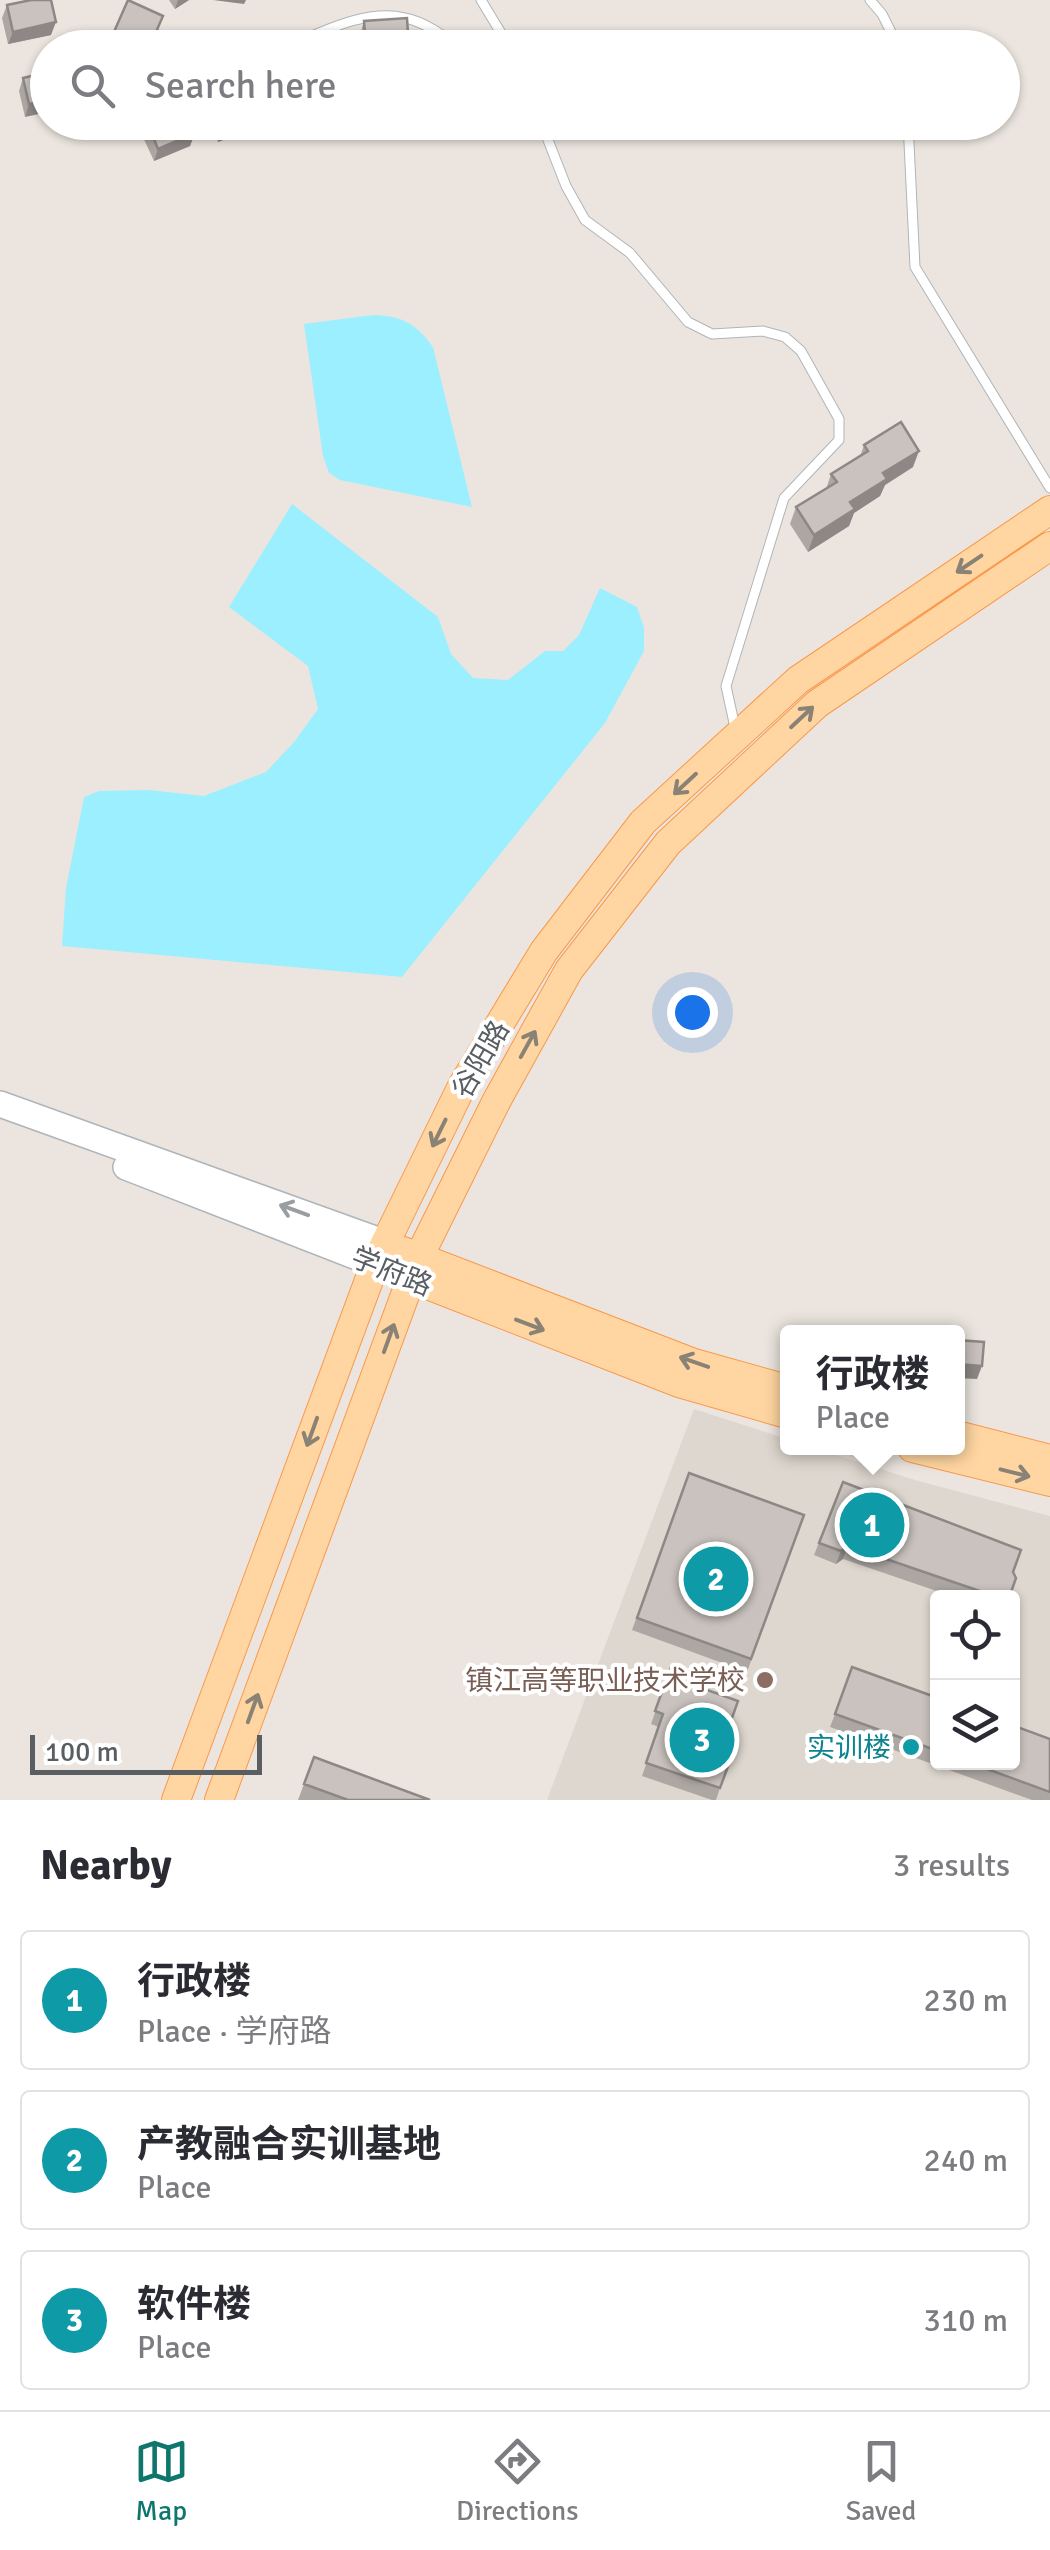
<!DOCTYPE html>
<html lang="en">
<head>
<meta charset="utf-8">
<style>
  :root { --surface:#fff; --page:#f7f7f7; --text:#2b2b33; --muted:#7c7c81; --line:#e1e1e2; --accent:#0f766e }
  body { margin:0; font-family:Signika,"Noto Sans SC",sans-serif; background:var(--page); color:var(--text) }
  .controls { position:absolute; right:30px; bottom:30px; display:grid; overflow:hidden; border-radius:10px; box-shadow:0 2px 8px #0004 }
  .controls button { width:90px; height:90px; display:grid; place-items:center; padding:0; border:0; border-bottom:2px solid var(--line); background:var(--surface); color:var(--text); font:50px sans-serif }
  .scale { position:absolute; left:30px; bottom:25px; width:232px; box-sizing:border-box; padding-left:10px; border:5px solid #585e61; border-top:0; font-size:28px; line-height:35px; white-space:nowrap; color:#585e61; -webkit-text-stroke:8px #fff; paint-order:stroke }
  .you { position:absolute; left:692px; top:1012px; width:35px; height:35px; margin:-25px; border:8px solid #fff; border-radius:50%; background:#1a73e8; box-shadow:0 0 0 15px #1a73e833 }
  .badge { display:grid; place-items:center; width:65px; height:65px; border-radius:50%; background:var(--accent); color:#fff; font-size:32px; font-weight:700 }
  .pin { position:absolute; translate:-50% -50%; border:5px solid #fff; box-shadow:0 2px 10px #0006 }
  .popup { position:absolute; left:780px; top:1325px; width:185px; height:130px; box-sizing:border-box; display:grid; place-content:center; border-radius:10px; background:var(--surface); filter:drop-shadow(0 2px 8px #0005); font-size:32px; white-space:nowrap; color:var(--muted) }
  .popup b { font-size:38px; color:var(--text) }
  .popup::after { content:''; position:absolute; left:50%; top:100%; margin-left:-20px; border:20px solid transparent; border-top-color:var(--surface) }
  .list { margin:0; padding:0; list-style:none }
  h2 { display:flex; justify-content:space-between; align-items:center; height:130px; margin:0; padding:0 40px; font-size:42px }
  h2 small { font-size:32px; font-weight:400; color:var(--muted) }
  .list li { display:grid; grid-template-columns:65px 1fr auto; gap:30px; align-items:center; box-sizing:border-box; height:140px; margin:0 20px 20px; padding:0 20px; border:2px solid var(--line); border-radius:10px }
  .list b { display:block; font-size:38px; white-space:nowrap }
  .list p { margin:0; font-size:32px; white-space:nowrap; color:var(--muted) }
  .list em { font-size:32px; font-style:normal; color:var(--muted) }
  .icon { flex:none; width:55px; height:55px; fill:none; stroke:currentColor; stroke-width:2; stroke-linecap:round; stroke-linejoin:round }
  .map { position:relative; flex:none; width:1050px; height:1800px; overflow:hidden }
  .search { position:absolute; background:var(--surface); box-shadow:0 2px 8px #0004; left:30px; right:30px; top:30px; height:110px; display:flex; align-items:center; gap:25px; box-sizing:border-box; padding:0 35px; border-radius:55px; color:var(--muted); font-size:38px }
  .sheet { height:610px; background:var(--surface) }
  nav { display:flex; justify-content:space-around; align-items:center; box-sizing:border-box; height:140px; border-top:2px solid var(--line); background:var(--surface); font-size:28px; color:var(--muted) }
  nav a { display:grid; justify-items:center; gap:5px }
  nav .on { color:var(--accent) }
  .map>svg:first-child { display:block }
  .education { fill:#ded7cf; fill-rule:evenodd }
  .water { fill:#9cefff }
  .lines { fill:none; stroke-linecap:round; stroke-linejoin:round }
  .service-casing { stroke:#b0b5b8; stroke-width:11 }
  .secondary-casing { stroke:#afb5b8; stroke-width:28 }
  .primary-casing { stroke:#f9984b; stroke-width:30 }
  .service { stroke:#fff; stroke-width:9 }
  .secondary { stroke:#fff; stroke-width:25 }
  .primary { stroke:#ffd6a1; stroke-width:28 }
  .wall { fill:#ada7a3 }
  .shaded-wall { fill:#8d8885 }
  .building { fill:#c9c2be; stroke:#8d8885; stroke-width:2.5 }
  .oneway { stroke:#8a8274 }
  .oneway2 { stroke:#9b9ea0 }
  .education-dot { fill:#8d6e63; stroke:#fff; stroke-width:4 }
  .culture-dot { fill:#0f9aa8; stroke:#fff; stroke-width:4 }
  .labels { text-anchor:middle; stroke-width:8; stroke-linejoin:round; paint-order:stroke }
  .street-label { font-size:28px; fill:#585e61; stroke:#fff }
  .education-label { font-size:28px; fill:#785e54; stroke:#fff; text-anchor:end }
  .culture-label { font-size:28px; fill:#0d838f; stroke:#fff; text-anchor:end }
</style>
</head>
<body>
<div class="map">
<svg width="1050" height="1800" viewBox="0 0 1050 1800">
  <rect width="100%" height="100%" fill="#ece5df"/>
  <!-- education -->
  <path class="education" d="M 694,1409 L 787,1439 L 787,1448 L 814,1448 L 915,1480 L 1050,1516 L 1050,1800 L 547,1800 ZM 938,1598 L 1012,1598 L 1012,1762 L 938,1762 Z"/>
  <!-- water -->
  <path class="water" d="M 373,315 C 402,316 416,323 433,347 L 472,507 L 340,480 L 329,473 L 323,456 L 304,324 Z
    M 292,504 L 438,617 L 451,654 L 473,678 L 508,680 L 545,651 L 563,651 L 579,635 L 600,588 L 637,607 L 644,628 L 644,651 L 605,723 L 402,977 L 62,946 L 66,888 L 84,797 L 99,791 L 149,790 L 204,796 L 266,772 L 294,742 L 318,709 L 308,666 L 229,607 Z"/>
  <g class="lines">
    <defs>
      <path id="service" d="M 481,0 L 510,48
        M 870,0 L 882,14 L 899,48
        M 196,48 C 219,32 237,32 260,48
        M 284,48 C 320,33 366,8 405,18 C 425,22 444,36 461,48
        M 194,122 L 196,129
        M 541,122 L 566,186 L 585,220 L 630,253 L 688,322 L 712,334 L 763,331 L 785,337 L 801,351 L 839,419 L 839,440 L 784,498 L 726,686 L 736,732
        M 908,122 L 915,267 L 1050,488"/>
      <path id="secondary" d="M 0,1104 L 386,1243
        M 126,1167 L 375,1264"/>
      <path id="primary" d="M 403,1251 L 694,1363 L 787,1389
        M 394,1272 L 679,1383 L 787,1414
        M 957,1435 L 1050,1459
        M 912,1448 L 1050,1482
        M 176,1800 L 375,1264 L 462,1086 L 544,951 L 643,822 L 798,680 L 1050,510
        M 219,1800 L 419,1257 L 497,1100 L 569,970 L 668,843 L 817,704 L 1050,546"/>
    </defs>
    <!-- service casing -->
    <use href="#service" class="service-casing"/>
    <!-- secondary casing -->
    <use href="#secondary" class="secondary-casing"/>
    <!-- primary casing -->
    <use href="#primary" class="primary-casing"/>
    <!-- service -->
    <use href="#service" class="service"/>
    <!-- secondary -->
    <use href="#secondary" class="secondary"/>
    <!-- primary -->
    <use href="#primary" class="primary"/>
  </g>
  <!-- wall -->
  <path class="wall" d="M 169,0 L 189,0 L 175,9 Z
    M 7,5 L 51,35 L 8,44 L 2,18 Z
    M 364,21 L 409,48 L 361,48 L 360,34 Z
    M 159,29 L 150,48 L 108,47 L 113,34 Z
    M 48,72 L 25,117 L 19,91 L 23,78 Z
    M 145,122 L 190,122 L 195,133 L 190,146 L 154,161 L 141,133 Z
    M 210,122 L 248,122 L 244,132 L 218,142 Z
    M 864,445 L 913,467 L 885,485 L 880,496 L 854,513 L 849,526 L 808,552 L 790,524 L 796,507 L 826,489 L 831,474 L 860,457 Z
    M 689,1473 L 804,1515 L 747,1672 L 632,1630 Z
    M 843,1482 L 1013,1572 L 1009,1598 L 957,1598 L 843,1559 L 836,1564 L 814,1555 Z
    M 671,1667 L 696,1686 L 720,1788 L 716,1800 L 712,1800 L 642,1776 L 659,1727 L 651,1724 Z
    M 938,1698 L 938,1762 L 1012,1762 L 1050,1739 L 1050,1800 L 1032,1800 L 830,1727 L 835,1714 Z
    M 314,1757 L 430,1800 L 298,1800 Z"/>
  <!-- shaded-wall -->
  <path class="shaded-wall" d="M 178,0 L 189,0 L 175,9 Z
    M 213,0 L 246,0 L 244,4 Z
    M 56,22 L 51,35 L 8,44 L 13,32 Z
    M 48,100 L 48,112 L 25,117 L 29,104 Z
    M 240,122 L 248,122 L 244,132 L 218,142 L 222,130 Z
    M 195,133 L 190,146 L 154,161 L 158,149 Z
    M 919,451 L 913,467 L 885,485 L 880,496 L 854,513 L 849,526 L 808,552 L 814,535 L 850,502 L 883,473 Z
    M 957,1364 L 982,1366 L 977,1379 L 957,1378 Z
    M 848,1546 L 843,1559 L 836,1564 L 841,1551 Z"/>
  <!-- building -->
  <path class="building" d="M 31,0 L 51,0 L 56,22 L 13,32 L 7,5 Z
    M 128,0 L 163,16 L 149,48 L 144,48 L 113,34 Z
    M 407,18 L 409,48 L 366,48 L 364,21 Z
    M 339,34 L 345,48 L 306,48 Z
    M 48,72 L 48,100 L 29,104 L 23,78 Z
    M 147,122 L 190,122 L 195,133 L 158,149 Z
    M 219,122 L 240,122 L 222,130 Z
    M 901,422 L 919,451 L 883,473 L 887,479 L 850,502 L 855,509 L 814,535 L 796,507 L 837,482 L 831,474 L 868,451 L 864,445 Z
    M 957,1340 L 984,1342 L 982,1366 L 957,1364 Z
    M 689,1473 L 804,1515 L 751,1659 L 637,1618 Z
    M 843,1482 L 1021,1550 L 1013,1572 L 1016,1578 L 1009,1598 L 1000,1598 L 848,1546 L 841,1551 L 819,1543 Z
    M 671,1667 L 699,1677 L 696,1686 L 738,1701 L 722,1746 L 734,1750 L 720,1788 L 646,1763 L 663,1714 L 655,1711 Z
    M 852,1667 L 938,1698 L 938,1751 L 835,1714 Z
    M 1012,1725 L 1050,1739 L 1050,1792 L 968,1762 L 1012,1762 Z
    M 314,1757 L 430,1800 L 348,1800 L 304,1784 Z"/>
  <!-- one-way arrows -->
  <defs><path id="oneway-shaft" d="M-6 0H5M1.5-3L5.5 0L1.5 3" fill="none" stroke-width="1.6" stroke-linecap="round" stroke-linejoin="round" transform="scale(2.5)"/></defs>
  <g class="oneway">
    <use href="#oneway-shaft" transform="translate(969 564) rotate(146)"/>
    <use href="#oneway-shaft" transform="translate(802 717) rotate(-43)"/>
    <use href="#oneway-shaft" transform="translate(685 784) rotate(137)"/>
    <use href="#oneway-shaft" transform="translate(528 1044) rotate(-61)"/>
    <use href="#oneway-shaft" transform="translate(439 1133) rotate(116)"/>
    <use href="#oneway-shaft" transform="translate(530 1325) rotate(21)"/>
    <use href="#oneway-shaft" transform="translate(389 1338) rotate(-70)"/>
    <use href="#oneway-shaft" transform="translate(694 1362) rotate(-161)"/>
    <use href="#oneway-shaft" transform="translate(312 1432) rotate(110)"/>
    <use href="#oneway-shaft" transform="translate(1015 1473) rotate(14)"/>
    <use href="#oneway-shaft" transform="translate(253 1708) rotate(-70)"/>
  </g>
  <use class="oneway2" href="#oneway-shaft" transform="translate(294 1210) rotate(-160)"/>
  <!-- markers -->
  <circle class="education-dot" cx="765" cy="1680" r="10"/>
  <circle class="culture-dot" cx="911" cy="1747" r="10"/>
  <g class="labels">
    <!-- street labels -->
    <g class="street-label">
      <text transform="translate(480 1059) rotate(-60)" y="10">谷阳路</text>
      <text transform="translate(392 1271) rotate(22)" y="10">学府路</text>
    </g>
    <!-- education labels -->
    <g class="education-label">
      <text x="745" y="1690">镇江高等职业技术学校</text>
    </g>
    <!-- culture labels -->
    <g class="culture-label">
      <text x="891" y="1757">实训楼</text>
    </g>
  </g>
</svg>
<div class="controls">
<button><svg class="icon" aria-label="locate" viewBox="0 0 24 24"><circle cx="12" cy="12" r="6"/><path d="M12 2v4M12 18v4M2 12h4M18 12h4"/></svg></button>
<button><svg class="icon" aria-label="layers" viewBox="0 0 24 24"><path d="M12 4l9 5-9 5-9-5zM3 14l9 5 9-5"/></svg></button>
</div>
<div class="scale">100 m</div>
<div class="you"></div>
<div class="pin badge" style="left:872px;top:1525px;background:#0f9aa8">1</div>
<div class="popup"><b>行政楼</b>Place</div>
<div class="pin badge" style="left:716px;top:1579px;background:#0f9aa8">2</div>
<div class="pin badge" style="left:702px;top:1740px;background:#0f9aa8">3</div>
<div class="search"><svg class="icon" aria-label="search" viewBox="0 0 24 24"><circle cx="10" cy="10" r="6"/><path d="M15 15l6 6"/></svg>Search here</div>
</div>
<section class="sheet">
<h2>Nearby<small>3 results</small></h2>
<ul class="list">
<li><span class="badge" style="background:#0f9aa8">1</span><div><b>行政楼</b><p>Place · 学府路</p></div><em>230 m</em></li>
<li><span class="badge" style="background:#0f9aa8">2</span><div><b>产教融合实训基地</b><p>Place</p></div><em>240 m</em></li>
<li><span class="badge" style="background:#0f9aa8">3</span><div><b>软件楼</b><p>Place</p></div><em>310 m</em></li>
</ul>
</section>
<nav>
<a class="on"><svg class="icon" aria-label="map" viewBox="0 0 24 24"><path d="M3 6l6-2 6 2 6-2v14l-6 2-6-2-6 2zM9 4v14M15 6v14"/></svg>Map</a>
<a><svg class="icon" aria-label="directions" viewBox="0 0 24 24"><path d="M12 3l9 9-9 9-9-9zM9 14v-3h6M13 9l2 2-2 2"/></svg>Directions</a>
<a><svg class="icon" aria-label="saved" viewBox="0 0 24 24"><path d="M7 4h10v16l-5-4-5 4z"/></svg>Saved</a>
</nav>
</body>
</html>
